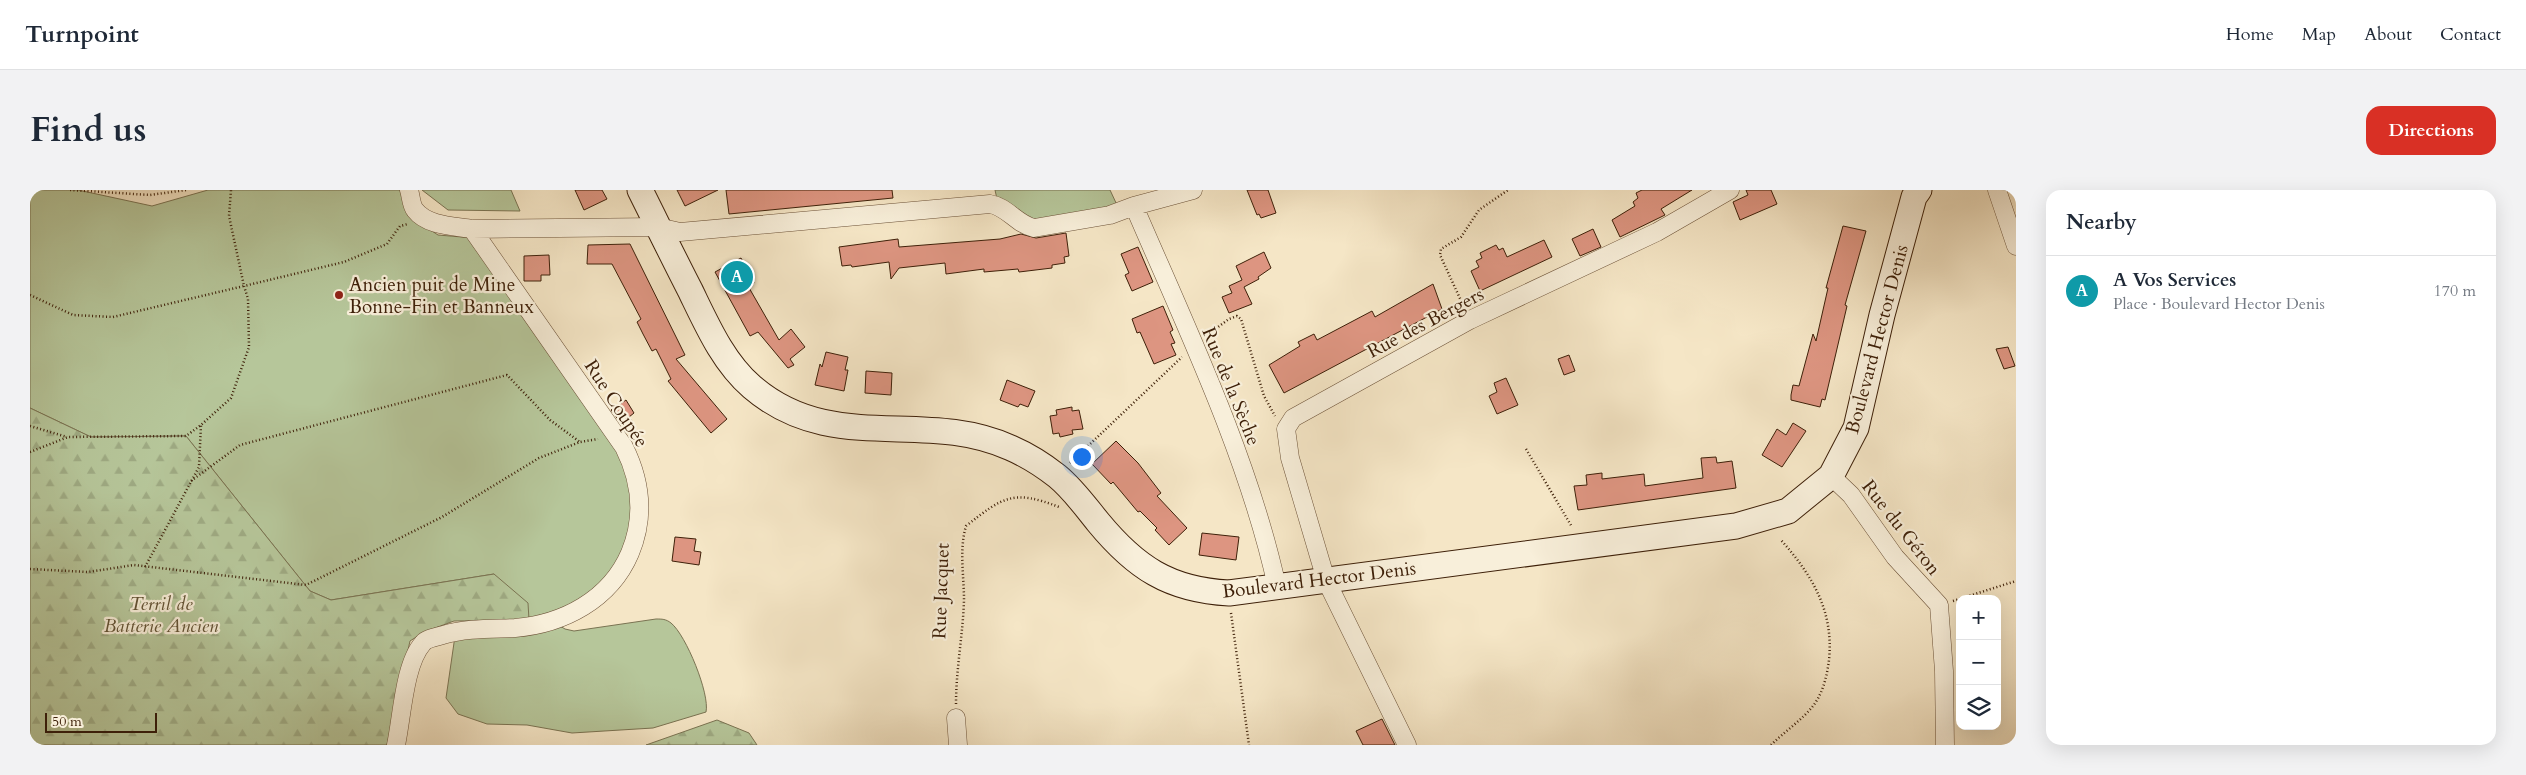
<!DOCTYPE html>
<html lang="en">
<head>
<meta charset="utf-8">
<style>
  :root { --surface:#fff; --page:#f2f2f3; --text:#1f2937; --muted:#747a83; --line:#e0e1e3; --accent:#d93025 }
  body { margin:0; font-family:Cardo,serif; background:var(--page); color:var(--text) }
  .controls { position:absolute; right:15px; bottom:15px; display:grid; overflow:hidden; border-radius:10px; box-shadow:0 5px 20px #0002 }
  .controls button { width:45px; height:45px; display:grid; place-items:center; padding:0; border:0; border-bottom:1px solid var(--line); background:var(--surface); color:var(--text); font:25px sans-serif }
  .scale { position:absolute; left:15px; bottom:12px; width:112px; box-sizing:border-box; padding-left:5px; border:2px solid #3e2009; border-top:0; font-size:14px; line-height:18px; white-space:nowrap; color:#3e2009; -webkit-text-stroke:4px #f8efda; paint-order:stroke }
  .you { position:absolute; left:1051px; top:266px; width:18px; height:18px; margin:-12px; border:4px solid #fff; border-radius:50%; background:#1a73e8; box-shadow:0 0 0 8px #1a73e833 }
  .badge { display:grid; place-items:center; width:32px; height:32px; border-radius:50%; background:var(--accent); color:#fff; font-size:16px; font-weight:700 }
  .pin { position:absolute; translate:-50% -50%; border:2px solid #fff; box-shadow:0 1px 5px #0006 }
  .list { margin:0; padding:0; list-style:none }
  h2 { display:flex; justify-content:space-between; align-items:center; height:65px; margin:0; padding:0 20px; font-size:21px }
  h2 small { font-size:16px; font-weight:400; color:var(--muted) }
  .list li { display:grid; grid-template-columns:32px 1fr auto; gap:15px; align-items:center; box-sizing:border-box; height:70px; padding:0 20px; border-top:1px solid var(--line) }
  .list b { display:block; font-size:19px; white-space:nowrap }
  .list p { margin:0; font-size:16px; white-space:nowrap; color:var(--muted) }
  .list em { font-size:16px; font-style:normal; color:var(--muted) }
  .icon { flex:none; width:28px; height:28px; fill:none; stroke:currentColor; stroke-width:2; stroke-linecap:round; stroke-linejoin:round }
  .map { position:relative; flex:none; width:1986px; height:555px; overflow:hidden; border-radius:15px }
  header { display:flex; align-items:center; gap:30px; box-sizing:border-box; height:70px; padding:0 25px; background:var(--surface); border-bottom:1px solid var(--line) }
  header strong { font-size:24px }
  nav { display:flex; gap:28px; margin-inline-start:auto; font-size:18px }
  .intro { display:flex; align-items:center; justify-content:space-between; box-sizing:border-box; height:120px; padding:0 30px }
  h1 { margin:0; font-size:35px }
  .button { padding:12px 22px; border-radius:15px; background:var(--accent); color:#fff; font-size:18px; font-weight:700 }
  main { display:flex; gap:30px; padding:0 30px }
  aside { flex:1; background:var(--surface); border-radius:15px; box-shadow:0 5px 20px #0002 }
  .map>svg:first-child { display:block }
  .green { fill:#b6c69a; stroke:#7a7352 }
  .forest { fill:url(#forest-firs); stroke:#7a7352 }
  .building { fill:#dd9581; stroke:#3e2009 }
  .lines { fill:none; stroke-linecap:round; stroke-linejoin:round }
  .street-casing { stroke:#6c5238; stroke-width:19 }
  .secondary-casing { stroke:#3e2009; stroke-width:27 }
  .path { stroke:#3e2009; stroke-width:2.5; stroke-dasharray:1 2.5; stroke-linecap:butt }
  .street { stroke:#f8efda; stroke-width:18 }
  .secondary { stroke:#f8efda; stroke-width:25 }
  .poi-dot { fill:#8f2418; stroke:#f8efda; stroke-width:2 }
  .labels { text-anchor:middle; stroke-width:4.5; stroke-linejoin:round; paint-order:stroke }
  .poi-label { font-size:19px; fill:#3e2009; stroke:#f8efda; text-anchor:start }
  .street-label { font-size:19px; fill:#3e2009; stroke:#f8efda }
  .park-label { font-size:19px; font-style:italic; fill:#625234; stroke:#f8efda }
</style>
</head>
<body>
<header>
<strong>Turnpoint</strong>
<nav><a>Home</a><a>Map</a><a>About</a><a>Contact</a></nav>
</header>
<div class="intro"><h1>Find us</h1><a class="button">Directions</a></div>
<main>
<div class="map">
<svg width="1986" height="555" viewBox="0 0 1986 555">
  <defs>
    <pattern id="forest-firs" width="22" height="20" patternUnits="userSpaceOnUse" patternTransform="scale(1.25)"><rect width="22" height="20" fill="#b6c69a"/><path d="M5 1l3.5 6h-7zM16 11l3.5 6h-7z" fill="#9eaa83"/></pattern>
  </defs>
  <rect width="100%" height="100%" fill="#f5e6c6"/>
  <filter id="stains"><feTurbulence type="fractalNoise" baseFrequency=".004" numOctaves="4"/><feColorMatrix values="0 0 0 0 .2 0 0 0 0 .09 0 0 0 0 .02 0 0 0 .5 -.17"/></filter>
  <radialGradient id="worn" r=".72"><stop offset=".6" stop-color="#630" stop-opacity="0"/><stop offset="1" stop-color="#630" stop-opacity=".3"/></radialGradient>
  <!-- green -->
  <path class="green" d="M 0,0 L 48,0 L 122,16 L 178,0 L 372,0 L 378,25 L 408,45 L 444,48 L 582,245 L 606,306 L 595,365 L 552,413 L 499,430 L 464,384 L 301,410 L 280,401 L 156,246 L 61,247 L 0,218 Z
    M 392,0 L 481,0 L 490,21 L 418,20 Z
    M 965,0 L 1080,0 L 1087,15 L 1003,33 L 967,9 Z
    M 626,429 C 632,429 636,429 641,433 C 656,445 680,504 676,522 L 623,538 L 542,543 L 497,535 L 457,534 L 428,524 L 416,508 L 425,446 L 527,434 L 535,439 L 544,441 Z"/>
  <!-- forest -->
  <path class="forest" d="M 0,218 L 61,247 L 156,246 L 280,401 L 301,410 L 464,384 L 498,413 L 499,430 L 424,431 L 394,442 L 380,451 L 357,555 L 0,555 Z
    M 687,530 L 719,543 L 727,555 L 616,555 Z"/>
  <!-- building -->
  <path class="building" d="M 545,0 L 572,0 L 577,9 L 554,20 Z
    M 647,0 L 688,0 L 655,16 Z
    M 696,0 L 862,0 L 863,8 L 699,24 Z
    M 1217,0 L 1238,0 L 1246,23 L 1231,28 L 1229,24 L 1227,25 Z
    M 1612,0 L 1662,0 L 1631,19 L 1635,25 L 1590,47 L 1582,30 L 1605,16 L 1603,12 L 1608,8 L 1606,3 Z
    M 1716,0 L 1741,0 L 1747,14 L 1710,30 L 1703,12 L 1718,5 Z
    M 1813,36 L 1836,41 L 1815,115 L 1817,116 L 1795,210 L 1792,209 L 1790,217 L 1761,210 L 1761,205 L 1763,195 L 1769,196 L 1783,144 L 1786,151 L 1798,98 L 1796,98 Z
    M 1563,39 L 1571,57 L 1550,66 L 1542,49 Z
    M 1036,43 L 1039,66 L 1034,67 L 1035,73 L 1022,75 L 1022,78 L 989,82 L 988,79 L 954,82 L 954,79 L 916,84 L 915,73 L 869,78 L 861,89 L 859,72 L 822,77 L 821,75 L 812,76 L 809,57 L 868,49 L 869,57 L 970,49 L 991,44 L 1006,48 Z
    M 1514,50 L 1522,67 L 1450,101 L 1441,81 L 1449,77 L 1446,71 L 1452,68 L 1450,63 L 1466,55 L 1469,60 L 1473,58 L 1477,67 Z
    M 600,54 L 655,165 L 646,169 L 697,229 L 681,243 L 638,191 L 641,189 L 626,159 L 622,161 L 613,144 L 607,132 L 611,129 L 582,74 L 557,74 L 558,55 Z
    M 1108,57 L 1123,92 L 1102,101 L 1095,85 L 1099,83 L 1091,64 Z
    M 1234,62 L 1241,78 L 1228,87 L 1229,89 L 1214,97 L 1222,114 L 1199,123 L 1192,107 L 1202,103 L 1199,96 L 1212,90 L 1206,76 Z
    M 519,65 L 520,85 L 511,85 L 511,91 L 494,91 L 494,66 Z
    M 711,68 L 724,93 L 718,96 L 749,150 L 761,139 L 775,157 L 760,169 L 764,175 L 758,178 L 728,142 L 720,146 L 685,82 Z
    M 1403,94 L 1412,119 L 1254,203 L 1239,175 L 1270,156 L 1268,152 L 1284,144 L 1287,150 L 1342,121 L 1345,127 Z
    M 1133,116 L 1143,140 L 1140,142 L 1145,153 L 1141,154 L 1146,165 L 1124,174 L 1110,142 L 1107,143 L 1102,129 Z
    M 1978,157 L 1985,176 L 1974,179 L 1966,159 Z
    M 796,162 L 818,167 L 815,180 L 818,180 L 814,201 L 785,195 L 790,174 L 792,177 Z
    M 1539,165 L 1545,181 L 1534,185 L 1528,169 Z
    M 836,181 L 862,183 L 861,205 L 835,203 Z
    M 1476,188 L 1488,215 L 1467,224 L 1459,206 L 1467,202 L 1464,193 Z
    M 977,190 L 1005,201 L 998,217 L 990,214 L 988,217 L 970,210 Z
    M 596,210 L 604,223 L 599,227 L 602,231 L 593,236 L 581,220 Z
    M 1042,217 L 1042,221 L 1049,220 L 1053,239 L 1042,240 L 1043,244 L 1030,247 L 1029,243 L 1023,244 L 1020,226 L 1027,225 L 1026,220 Z
    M 1763,233 L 1776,241 L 1752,277 L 1732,265 L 1747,239 L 1756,245 Z
    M 1086,251 L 1108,273 L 1131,303 L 1127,306 L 1157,338 L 1139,355 L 1125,340 L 1127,338 L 1110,321 L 1108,322 L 1083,292 L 1081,294 L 1062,274 Z
    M 1686,267 L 1687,273 L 1702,271 L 1706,298 L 1548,320 L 1544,296 L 1557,295 L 1556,285 L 1572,283 L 1572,289 L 1614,284 L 1615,296 L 1673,288 L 1671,268 Z
    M 1172,343 L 1209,347 L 1206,370 L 1169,365 Z
    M 645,347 L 666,349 L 664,361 L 671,362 L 669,375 L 642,371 Z
    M 1352,529 L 1365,555 L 1333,555 L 1326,541 Z"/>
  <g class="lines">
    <defs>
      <path id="street" d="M 379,0 C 381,6 381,15 385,20 C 397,36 424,36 442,39 L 628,37 L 650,42 L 960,14 C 978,17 986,34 1004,38 L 1080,25 L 1104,16 L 1163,0
        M 1967,0 L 1986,56
        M 1104,16 C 1156,137 1219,268 1247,397
        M 1801,286 L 1821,305 L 1865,367 L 1909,415 L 1914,481 L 1915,555
        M 926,528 L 928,555
        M 366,555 C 372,528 374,474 393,453 C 397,448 407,447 413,445 C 436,438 462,439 485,438 C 533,434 580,410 600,363 C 615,327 611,291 594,257 L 442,39
        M 1377,555 L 1296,390 L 1260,268 L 1256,239 L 1263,228 L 1440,130 L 1627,42 L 1700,0"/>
      <path id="secondary" d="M 610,0 C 627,34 643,67 660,100 C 677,135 693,172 722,197 C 802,266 894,218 981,258 C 997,265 1013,275 1027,286 C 1043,299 1055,316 1068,332 C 1105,377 1139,400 1199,403 L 1706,336 L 1758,321 L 1801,286 L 1826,238 L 1852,125 L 1884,7 L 1889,0"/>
    </defs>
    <!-- street casing -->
    <use href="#street" class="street-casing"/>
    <!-- secondary casing -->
    <use href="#secondary" class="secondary-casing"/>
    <!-- path -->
    <path class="path" d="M 40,0 L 120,5 L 156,0
      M 0,105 L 43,125 L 83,127 L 214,96 L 199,26 L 201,0
      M 1433,115 L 1410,65 L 1411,59 L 1431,47 L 1449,20 L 1478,0
      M 1177,145 L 1199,129 L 1207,126 L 1211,129 L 1234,206 L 1245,226
      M 0,236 L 37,247
      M 1496,259 L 1542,337
      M 0,262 L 38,247 L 156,246 L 171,235 L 201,208 L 219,157 L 218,109 L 214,96 L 314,72 L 357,54 L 370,36 L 378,34
      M 1040,273 L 1152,167
      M 161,291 L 210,255 L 477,185 L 520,230 L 550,252
      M 115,377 L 169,277 L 171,235
      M 0,379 L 58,382 L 104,375 L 276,395 L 412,327 L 509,268 L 550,252 L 568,249
      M 1923,411 L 1986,391
      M 1201,423 L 1219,555
      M 926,514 C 926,479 933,444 934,410 C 934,385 929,360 936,336 C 973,307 983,299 1029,317
      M 1741,555 C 1754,542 1772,530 1783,516 C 1793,503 1797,486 1799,470 C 1804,421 1782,385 1751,350"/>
    <!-- street -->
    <use href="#street" class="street"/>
    <!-- secondary -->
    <use href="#secondary" class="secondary"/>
  </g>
  <!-- markers -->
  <circle class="poi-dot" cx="309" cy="105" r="5"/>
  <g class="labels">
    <!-- poi labels -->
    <g class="poi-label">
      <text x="319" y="101">Ancien puit de Mine<tspan x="319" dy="22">Bonne-Fin et Banneux</tspan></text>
    </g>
    <!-- street labels -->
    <g class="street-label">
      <text transform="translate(1395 132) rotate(-28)" y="7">Rue des Bergers</text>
      <text transform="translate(1846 149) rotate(-75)" y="7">Boulevard Hector Denis</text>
      <text transform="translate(1202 196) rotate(68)" y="7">Rue de la Sèche</text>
      <text transform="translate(587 213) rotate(57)" y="7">Rue Coupée</text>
      <text transform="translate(1872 337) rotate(52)" y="7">Rue du Géron</text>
      <text transform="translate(1289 389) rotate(-7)" y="7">Boulevard Hector Denis</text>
      <text transform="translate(910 401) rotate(-88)" y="7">Rue Jacquet</text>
    </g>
    <!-- park labels -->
    <g class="park-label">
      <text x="131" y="420">Terril de<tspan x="131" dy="22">Batterie Ancien</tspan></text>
    </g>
  </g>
  <rect width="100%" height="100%" filter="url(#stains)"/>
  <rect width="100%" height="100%" fill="url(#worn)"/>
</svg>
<div class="controls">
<button>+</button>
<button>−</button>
<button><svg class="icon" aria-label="layers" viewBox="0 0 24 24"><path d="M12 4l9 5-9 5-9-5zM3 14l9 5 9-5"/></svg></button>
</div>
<div class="scale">50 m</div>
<div class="you"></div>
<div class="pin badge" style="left:707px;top:87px;background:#0f9aa8">A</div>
</div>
<aside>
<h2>Nearby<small></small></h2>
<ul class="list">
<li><span class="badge" style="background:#0f9aa8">A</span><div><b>A Vos Services</b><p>Place · Boulevard Hector Denis</p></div><em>170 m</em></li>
</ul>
</aside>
</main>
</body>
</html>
